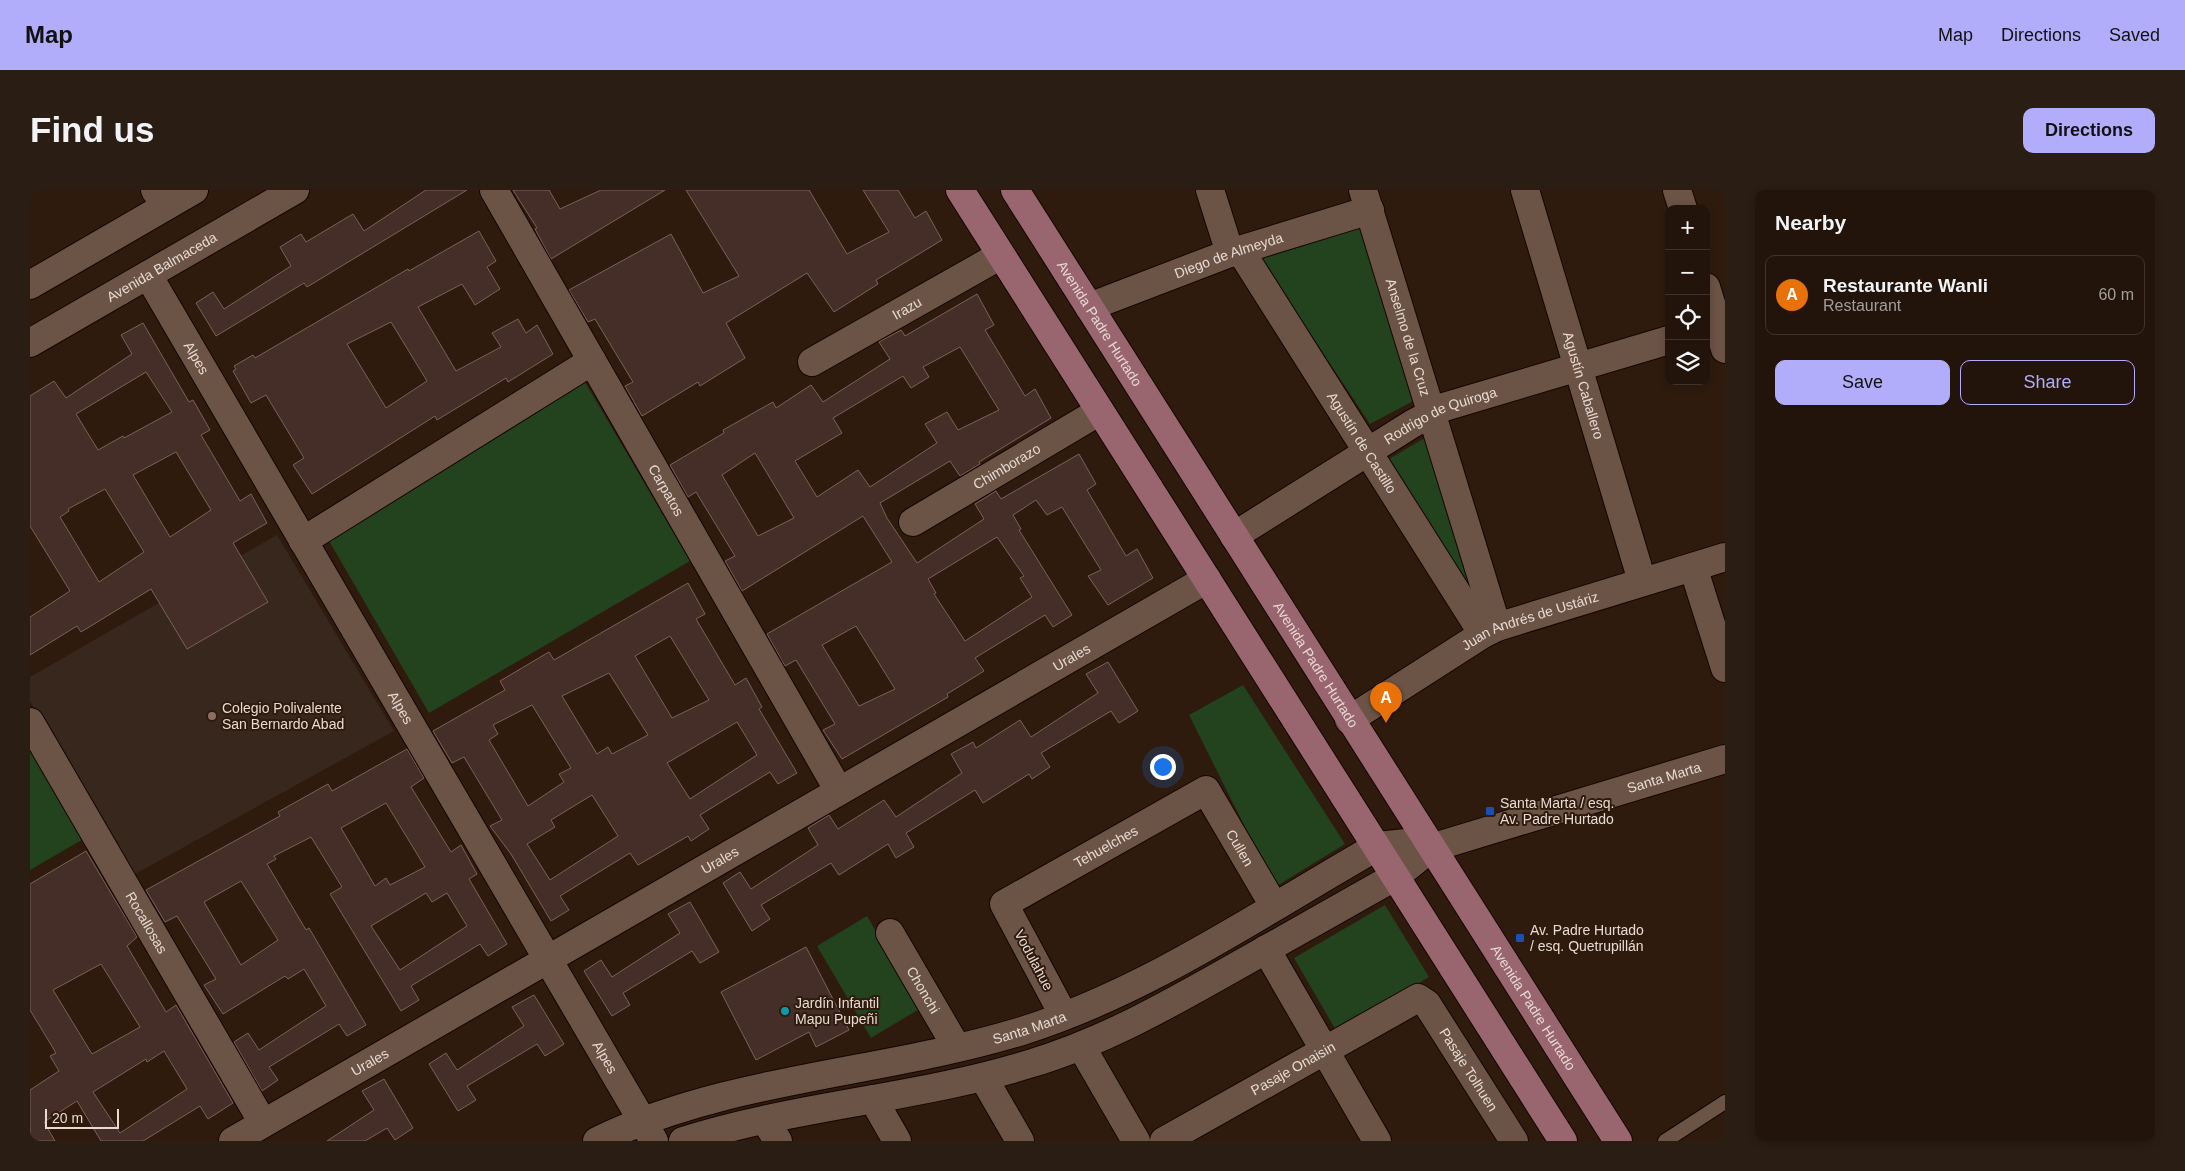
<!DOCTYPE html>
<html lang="en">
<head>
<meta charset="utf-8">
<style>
  :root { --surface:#22140a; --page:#2a1d13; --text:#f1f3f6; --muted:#a29e9c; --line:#3f332b; --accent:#b2adfa }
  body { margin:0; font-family:Arial,sans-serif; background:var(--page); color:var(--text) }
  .controls { position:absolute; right:15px; top:15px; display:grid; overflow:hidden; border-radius:10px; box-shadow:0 2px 8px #0003 }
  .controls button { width:45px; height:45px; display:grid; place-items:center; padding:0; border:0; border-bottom:1px solid var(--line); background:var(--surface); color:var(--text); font:25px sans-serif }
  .scale { position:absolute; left:15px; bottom:12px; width:74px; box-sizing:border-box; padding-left:5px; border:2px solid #e8dad2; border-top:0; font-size:14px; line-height:18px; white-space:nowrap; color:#e8dad2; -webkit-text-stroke:4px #2e1b0e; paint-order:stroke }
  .you { position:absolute; left:1132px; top:576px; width:18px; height:18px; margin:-12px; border:4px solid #fff; border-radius:50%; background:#1a73e8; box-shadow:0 0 0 8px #1a73e833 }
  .badge { display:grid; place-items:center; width:32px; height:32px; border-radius:50%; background:var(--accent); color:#fff; font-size:16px; font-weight:700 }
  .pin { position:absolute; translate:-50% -41px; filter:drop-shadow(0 1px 2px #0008) }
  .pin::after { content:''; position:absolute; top:26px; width:18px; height:15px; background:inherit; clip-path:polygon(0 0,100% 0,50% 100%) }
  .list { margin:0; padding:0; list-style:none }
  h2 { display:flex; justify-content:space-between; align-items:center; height:65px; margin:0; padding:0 20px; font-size:21px }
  h2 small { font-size:16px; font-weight:400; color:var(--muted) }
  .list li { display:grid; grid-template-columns:32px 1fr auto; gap:15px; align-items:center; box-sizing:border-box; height:80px; margin:0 10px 10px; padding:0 10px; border:1px solid var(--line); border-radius:10px }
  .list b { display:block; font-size:19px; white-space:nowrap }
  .list p { margin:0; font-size:16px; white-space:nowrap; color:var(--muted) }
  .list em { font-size:16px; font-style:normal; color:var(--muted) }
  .actions { display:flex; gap:10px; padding:15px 20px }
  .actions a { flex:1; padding:11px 0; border:1px solid var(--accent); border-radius:10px; text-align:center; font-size:18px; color:var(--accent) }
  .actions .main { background:var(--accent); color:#111 }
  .icon { flex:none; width:28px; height:28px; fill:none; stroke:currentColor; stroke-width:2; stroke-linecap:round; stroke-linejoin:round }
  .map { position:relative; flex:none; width:1695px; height:951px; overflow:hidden; border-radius:10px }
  header { display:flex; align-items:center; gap:30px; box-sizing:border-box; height:70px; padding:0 25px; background:var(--accent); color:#111 }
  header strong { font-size:24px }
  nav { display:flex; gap:28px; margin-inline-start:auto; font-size:18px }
  .intro { display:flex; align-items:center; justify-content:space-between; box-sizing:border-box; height:120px; padding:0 30px }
  h1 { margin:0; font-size:35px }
  .button { padding:12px 22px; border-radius:10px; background:var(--accent); color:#111; font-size:18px; font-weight:700 }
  main { display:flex; gap:30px; padding:0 30px }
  aside { flex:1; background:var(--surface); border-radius:10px; box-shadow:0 2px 8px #0003 }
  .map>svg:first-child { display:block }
  .education { fill:#37271d }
  .green { fill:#23421e }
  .building { fill:#452d28; stroke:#7c605b; fill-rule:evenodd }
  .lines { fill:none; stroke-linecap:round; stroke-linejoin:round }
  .lane-casing { stroke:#150500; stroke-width:16 }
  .street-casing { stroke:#150500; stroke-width:30 }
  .secondary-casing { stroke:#150500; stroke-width:30 }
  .primary-casing { stroke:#150500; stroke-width:30 }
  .lane { stroke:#6b5446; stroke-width:14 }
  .street { stroke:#6b5446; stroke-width:28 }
  .secondary { stroke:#6b5446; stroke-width:28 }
  .primary { stroke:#99656f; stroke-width:28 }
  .education-dot { fill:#8d6e63; stroke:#2e1b0e; stroke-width:2 }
  .transit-dot { fill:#1a4fb4; stroke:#2e1b0e; stroke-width:2 }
  .culture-dot { fill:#0f9aa8; stroke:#2e1b0e; stroke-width:2 }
  .labels { text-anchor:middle; stroke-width:4; stroke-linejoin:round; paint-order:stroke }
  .street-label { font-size:14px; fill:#e8dad2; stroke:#2e1b0e }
  .poi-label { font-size:14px; fill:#e8dad2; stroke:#2e1b0e; text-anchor:start }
</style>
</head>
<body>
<header>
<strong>Map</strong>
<nav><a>Map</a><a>Directions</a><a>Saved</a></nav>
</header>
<div class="intro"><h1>Find us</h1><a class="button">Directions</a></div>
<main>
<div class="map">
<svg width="1695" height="951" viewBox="0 0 1695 951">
  <rect width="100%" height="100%" fill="#2e1b0e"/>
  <!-- education -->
  <path class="education" d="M 247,345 L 364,541 L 98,688 L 0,511 L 0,487 Z"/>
  <!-- green -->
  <path class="green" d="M 1329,21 L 1387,209 L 1340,234 L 1228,65 Z
    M 555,192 L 660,371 L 399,523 L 295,344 Z
    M 1398,246 L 1440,396 L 1359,269 Z
    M 1213,495 L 1315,654 L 1245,697 L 1159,525 Z
    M 0,551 L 55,648 L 0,680 Z
    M 1355,715 L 1399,787 L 1307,842 L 1264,768 Z
    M 837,726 L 891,818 L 841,848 L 787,756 Z"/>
  <!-- building -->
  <path class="building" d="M 396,0 L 437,0 L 277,97 L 274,93 L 186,146 L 166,113 L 183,102 L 194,119 L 261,76 L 250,57 L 271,44 L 276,52 L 323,24 L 334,41 Z
    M 483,0 L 519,0 L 530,19 L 571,0 L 635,0 L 521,69 L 505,39 L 507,38 Z
    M 656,0 L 779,0 L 817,64 L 859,42 L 833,0 L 868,0 L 885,28 L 896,21 L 912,50 L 846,90 L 848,94 L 804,122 L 777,83 L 696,133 L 715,168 L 670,196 L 668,192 L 612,226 L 595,196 L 603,192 L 565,129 L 558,132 L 539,100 L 641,44 L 673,103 L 709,86 Z
    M 449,41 L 466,71 L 457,77 L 470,99 L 445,115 L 432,94 L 388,117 L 426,181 L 471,157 L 462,143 L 488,129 L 496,143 L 507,135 L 523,164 L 478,192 L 476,188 L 407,230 L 405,226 L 282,304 L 263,275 L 274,268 L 236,205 L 221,213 L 203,181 L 206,179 L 204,176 L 223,165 L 225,168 L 378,79 L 379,81 ZM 361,132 L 397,191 L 356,218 L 317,154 Z
    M 947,104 L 964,135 L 955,140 L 995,206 L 1005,199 L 1021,228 L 949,272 L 950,274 L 930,286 L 920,271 L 850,313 L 857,328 L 887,373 L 954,329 L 945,314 L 966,301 L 971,309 L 1049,264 L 1066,294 L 1057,300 L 1096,366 L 1107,359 L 1123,388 L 1078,415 L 1058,386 L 1071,380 L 1032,317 L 1017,325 L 1006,310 L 983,325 L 991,339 L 989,340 L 1042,425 L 1023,437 L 1015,425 L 945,468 L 954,481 L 917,504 L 918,507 L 812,569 L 793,540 L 805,534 L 766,470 L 755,476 L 737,444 L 862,372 L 833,326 L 712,401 L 695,371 L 705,366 L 666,302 L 658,307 L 640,275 L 694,243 L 693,240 L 743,212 L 746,218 L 781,195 L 793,212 L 860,169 L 849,152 L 871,140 L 875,146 ZM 930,157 L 969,220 L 928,240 L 917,222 L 895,234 L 907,253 L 840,297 L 828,280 L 787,307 L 765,271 L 812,243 L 803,228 L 873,186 L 881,198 L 899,187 L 893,177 ZM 725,263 L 764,328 L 728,346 L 692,285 ZM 967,347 L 994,386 L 990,388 L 1002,407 L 935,451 L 904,404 L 906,403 L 898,389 ZM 826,436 L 865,499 L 829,516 L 792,455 Z
    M 113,133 L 159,212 L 163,210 L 180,240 L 171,245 L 210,311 L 221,304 L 237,333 L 203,353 L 238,412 L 157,459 L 121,399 L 51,442 L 47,436 L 0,465 L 0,427 L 40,401 L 0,336 L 0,206 L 24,191 L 36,208 L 102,164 L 91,145 ZM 116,182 L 142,222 L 94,248 L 93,246 L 68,260 L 46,224 ZM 146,262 L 181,320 L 140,347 L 103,285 ZM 75,299 L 114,362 L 69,392 L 30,327 L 39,321 L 38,319 Z
    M 658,393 L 675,424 L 666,429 L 705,495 L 716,488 L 732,517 L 729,519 L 767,583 L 748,594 L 740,582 L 670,625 L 679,639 L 661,651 L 658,646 L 608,675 L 600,663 L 530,706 L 539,720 L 521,731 L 481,664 L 460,636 L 472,630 L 434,567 L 422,573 L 403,541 L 475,500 L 470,491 L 519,462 L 524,470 ZM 640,446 L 679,510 L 642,528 L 605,466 ZM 579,483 L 618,545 L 582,564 L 578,557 L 567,564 L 532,506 ZM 502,515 L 541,578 L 529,584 L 534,592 L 498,616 L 459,550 L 468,544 L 463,535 ZM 707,532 L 727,565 L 660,609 L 637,573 ZM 562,605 L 588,646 L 520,690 L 497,654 L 525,637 L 521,630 Z
    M 1078,472 L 1108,521 L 1089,533 L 1081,521 L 1011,563 L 1020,577 L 1002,589 L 999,584 L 953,613 L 945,600 L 876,643 L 884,657 L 866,668 L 858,654 L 809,685 L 801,673 L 731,715 L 740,729 L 722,741 L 693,693 L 710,682 L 721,699 L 788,655 L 778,638 L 799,625 L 808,639 L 854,610 L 866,627 L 932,583 L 921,564 L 943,552 L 946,558 L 990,530 L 1001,547 L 1068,503 L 1056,484 Z
    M 377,559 L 394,588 L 381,597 L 421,662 L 431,655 L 447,684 L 439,689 L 477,754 L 458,766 L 450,754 L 381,796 L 389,810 L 371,821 L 300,704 L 312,697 L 281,647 L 244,666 L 246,669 L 237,674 L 276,740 L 279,738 L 336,835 L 317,846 L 309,834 L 239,877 L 248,890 L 232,901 L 204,852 L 218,843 L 229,860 L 296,816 L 274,779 L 258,789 L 255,786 L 193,824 L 174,795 L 186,789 L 147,726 L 135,732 L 116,700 L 250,626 L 248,622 L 298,594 L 302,601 ZM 356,613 L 395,677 L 360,695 L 356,688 L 345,696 L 311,638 ZM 211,691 L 248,750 L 211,775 L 174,712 ZM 396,703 L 402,712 L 417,703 L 437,736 L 370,780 L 341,736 Z
    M 56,661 L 107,747 L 97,756 L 136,822 L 146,815 L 203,913 L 178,929 L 170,916 L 113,951 L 71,951 L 47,911 L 14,932 L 25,951 L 0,951 L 0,900 L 29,881 L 20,866 L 26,863 L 0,820 L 0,694 ZM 71,774 L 110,837 L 62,864 L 23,800 ZM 134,861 L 157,899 L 90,943 L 63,902 L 116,869 L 117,872 Z
    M 660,712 L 689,762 L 670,773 L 662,761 L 593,803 L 600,815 L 582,826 L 554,781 L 571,770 L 582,787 L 650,743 L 638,724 Z
    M 776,757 L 819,840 L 786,857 L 779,842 L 726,870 L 691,802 Z
    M 504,805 L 534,854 L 515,866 L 507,854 L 437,896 L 446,910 L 428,921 L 399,874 L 416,863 L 427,880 L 494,836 L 482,817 Z
    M 354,889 L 383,938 L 365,950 L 357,938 L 335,951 L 297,951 L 344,920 L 332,901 Z"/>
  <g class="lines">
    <defs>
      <path id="lane" d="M 1635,951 L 1695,912"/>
      <g id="street">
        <path d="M 125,0 L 136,16"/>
        <path id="s1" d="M 464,0 L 809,601"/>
        <path d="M 1180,0 L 1200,63"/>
        <path id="s2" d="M 1333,0 L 1467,437"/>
        <path id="s3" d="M 1495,0 L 1612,391"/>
        <path d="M 1647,0 L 1653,19"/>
        <path id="s4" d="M 1210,60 L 1453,444"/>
        <path id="s5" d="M 118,85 L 624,951"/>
        <path d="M 1676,97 L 1695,159"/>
        <path id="s6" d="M 1059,117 L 1200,63 L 1340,20"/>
        <path id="s7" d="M 782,172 L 971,65"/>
        <path id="s8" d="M 883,332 L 1070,221"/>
        <path id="s9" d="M 1204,346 L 1382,234 L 1414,217 L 1639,150"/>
        <path d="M 273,351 L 562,171"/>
        <path d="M 1663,377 L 1695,478"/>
        <path id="s10" d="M 1319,530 L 1453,444 L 1467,437 L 1695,367"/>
        <path id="s11" d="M 0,532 L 233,933"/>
        <path id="s12" d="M 860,743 L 927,858"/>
        <path d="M 1236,759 L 1347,951"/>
        <path id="s13" d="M 1034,826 L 974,714 L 1176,600 L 1244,716"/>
        <path d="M 1051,856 L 1106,951"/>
        <path d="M 953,887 L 990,951"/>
        <path d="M 843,909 L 867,951"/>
        <path d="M 735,930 L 748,951"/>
        <path id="s14" d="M 203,951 L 1177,389"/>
        <path id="s15" d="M 1134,951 L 1388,808 L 1397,814 L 1484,951"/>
      </g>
      <g id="secondary">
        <path d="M 0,95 L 164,0"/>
        <path id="s16" d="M 0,153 L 265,0"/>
        <path id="s17" d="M 567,951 C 699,887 852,884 992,841 C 1119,801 1232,722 1348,656 L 1376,653 L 1401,658"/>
        <path id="s18" d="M 653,951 C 766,915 886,909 999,874 C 1073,852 1138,815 1205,777 C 1259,747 1312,716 1366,686 L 1401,658 L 1695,569"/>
      </g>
      <g id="primary">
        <path d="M 930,0 L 1533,951"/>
        <path id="s19" d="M 985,0 L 1588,951"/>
      </g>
    </defs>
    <!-- lane casing -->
    <use href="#lane" class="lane-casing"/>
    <!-- street casing -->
    <use href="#street" class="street-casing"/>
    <!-- secondary casing -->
    <use href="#secondary" class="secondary-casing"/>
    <!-- primary casing -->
    <use href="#primary" class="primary-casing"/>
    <!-- lane -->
    <use href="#lane" class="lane"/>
    <!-- street -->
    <use href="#street" class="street"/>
    <!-- secondary -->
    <use href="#secondary" class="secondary"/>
    <!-- primary -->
    <use href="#primary" class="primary"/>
  </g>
  <!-- markers -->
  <circle class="education-dot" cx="182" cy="526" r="5"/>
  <g class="transit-dot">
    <rect x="1455" y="616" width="10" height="10" rx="2.5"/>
    <rect x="1485" y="743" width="10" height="10" rx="2.5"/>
  </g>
  <circle class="culture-dot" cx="755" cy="821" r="5"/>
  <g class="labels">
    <!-- street labels -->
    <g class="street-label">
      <text dy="5" stroke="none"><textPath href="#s6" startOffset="149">Diego de Almeyda</textPath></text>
      <text dy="5" stroke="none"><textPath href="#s16" startOffset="152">Avenida Balmaceda</textPath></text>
      <text dy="5" stroke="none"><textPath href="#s7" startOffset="109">Irazu</textPath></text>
      <text dy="5" stroke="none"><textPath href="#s19" startOffset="158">Avenida Padre Hurtado</textPath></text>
      <text dy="5" stroke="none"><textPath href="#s2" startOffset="154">Anselmo de la Cruz</textPath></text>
      <text dy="5" stroke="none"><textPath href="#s5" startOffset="96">Alpes</textPath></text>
      <text dy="5" stroke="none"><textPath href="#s3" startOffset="204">Agustín Caballero</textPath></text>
      <text dy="5" stroke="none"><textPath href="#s9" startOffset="240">Rodrigo de Quiroga</textPath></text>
      <text dy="5" stroke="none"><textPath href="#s4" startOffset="228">Agustín de Castillo</textPath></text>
      <text dy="5" stroke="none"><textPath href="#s8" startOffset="109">Chimborazo</textPath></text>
      <text dy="5" stroke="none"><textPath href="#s1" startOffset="346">Carpatos</textPath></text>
      <text dy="5" stroke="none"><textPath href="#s10" startOffset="208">Juan Andrés de Ustáriz</textPath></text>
      <text dy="5" stroke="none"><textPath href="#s14" startOffset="968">Urales</textPath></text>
      <text dy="5" stroke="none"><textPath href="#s19" startOffset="562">Avenida Padre Hurtado</textPath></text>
      <text dy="5" stroke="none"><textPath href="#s5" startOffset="501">Alpes</textPath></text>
      <text dy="5" stroke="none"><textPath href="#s18" startOffset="1056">Santa Marta</textPath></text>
      <text dy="5" stroke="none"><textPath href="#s13" startOffset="244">Tehuelches</textPath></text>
      <text dy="5" stroke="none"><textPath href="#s13" startOffset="426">Cullen</textPath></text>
      <text dy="5" stroke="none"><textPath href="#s14" startOffset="562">Urales</textPath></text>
      <text dy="5" stroke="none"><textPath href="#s11" startOffset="232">Rocallosas</textPath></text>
      <text transform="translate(1004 770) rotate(62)" y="5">Vodulahue</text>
      <text dy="5" stroke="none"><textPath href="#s12" startOffset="66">Chonchi</textPath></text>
      <text dy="5" stroke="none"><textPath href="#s19" startOffset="968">Avenida Padre Hurtado</textPath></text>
      <text dy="5" stroke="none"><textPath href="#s17" startOffset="448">Santa Marta</textPath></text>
      <text dy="5" stroke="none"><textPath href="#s5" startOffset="906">Alpes</textPath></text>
      <text dy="5" stroke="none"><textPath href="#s14" startOffset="158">Urales</textPath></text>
      <text dy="5" stroke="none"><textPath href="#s15" startOffset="148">Pasaje Onaisin</textPath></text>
      <text dy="5" stroke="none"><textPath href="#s15" startOffset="380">Pasaje Tolhuen</textPath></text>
    </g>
    <!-- poi labels -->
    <g class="poi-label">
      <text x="192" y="523">Colegio Polivalente<tspan x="192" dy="16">San Bernardo Abad</tspan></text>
      <text x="1470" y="618">Santa Marta / esq.<tspan x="1470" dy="16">Av. Padre Hurtado</tspan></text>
      <text x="1500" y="745">Av. Padre Hurtado<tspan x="1500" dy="16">/ esq. Quetrupillán</tspan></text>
      <text x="765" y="818">Jardín Infantil<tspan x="765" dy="16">Mapu Pupeñi</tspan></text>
    </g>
  </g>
</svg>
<div class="controls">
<button>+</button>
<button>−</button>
<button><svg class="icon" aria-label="locate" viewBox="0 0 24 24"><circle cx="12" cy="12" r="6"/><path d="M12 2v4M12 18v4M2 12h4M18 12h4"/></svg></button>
<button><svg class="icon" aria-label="layers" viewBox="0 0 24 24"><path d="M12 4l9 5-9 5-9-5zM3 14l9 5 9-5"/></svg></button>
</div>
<div class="scale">20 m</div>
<div class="you"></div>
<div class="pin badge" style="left:1356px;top:533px;background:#e8710a">A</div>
</div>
<aside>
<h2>Nearby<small></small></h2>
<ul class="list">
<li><span class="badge" style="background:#e8710a">A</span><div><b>Restaurante Wanli</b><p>Restaurant</p></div><em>60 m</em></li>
</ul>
<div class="actions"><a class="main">Save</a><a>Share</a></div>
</aside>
</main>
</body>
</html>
